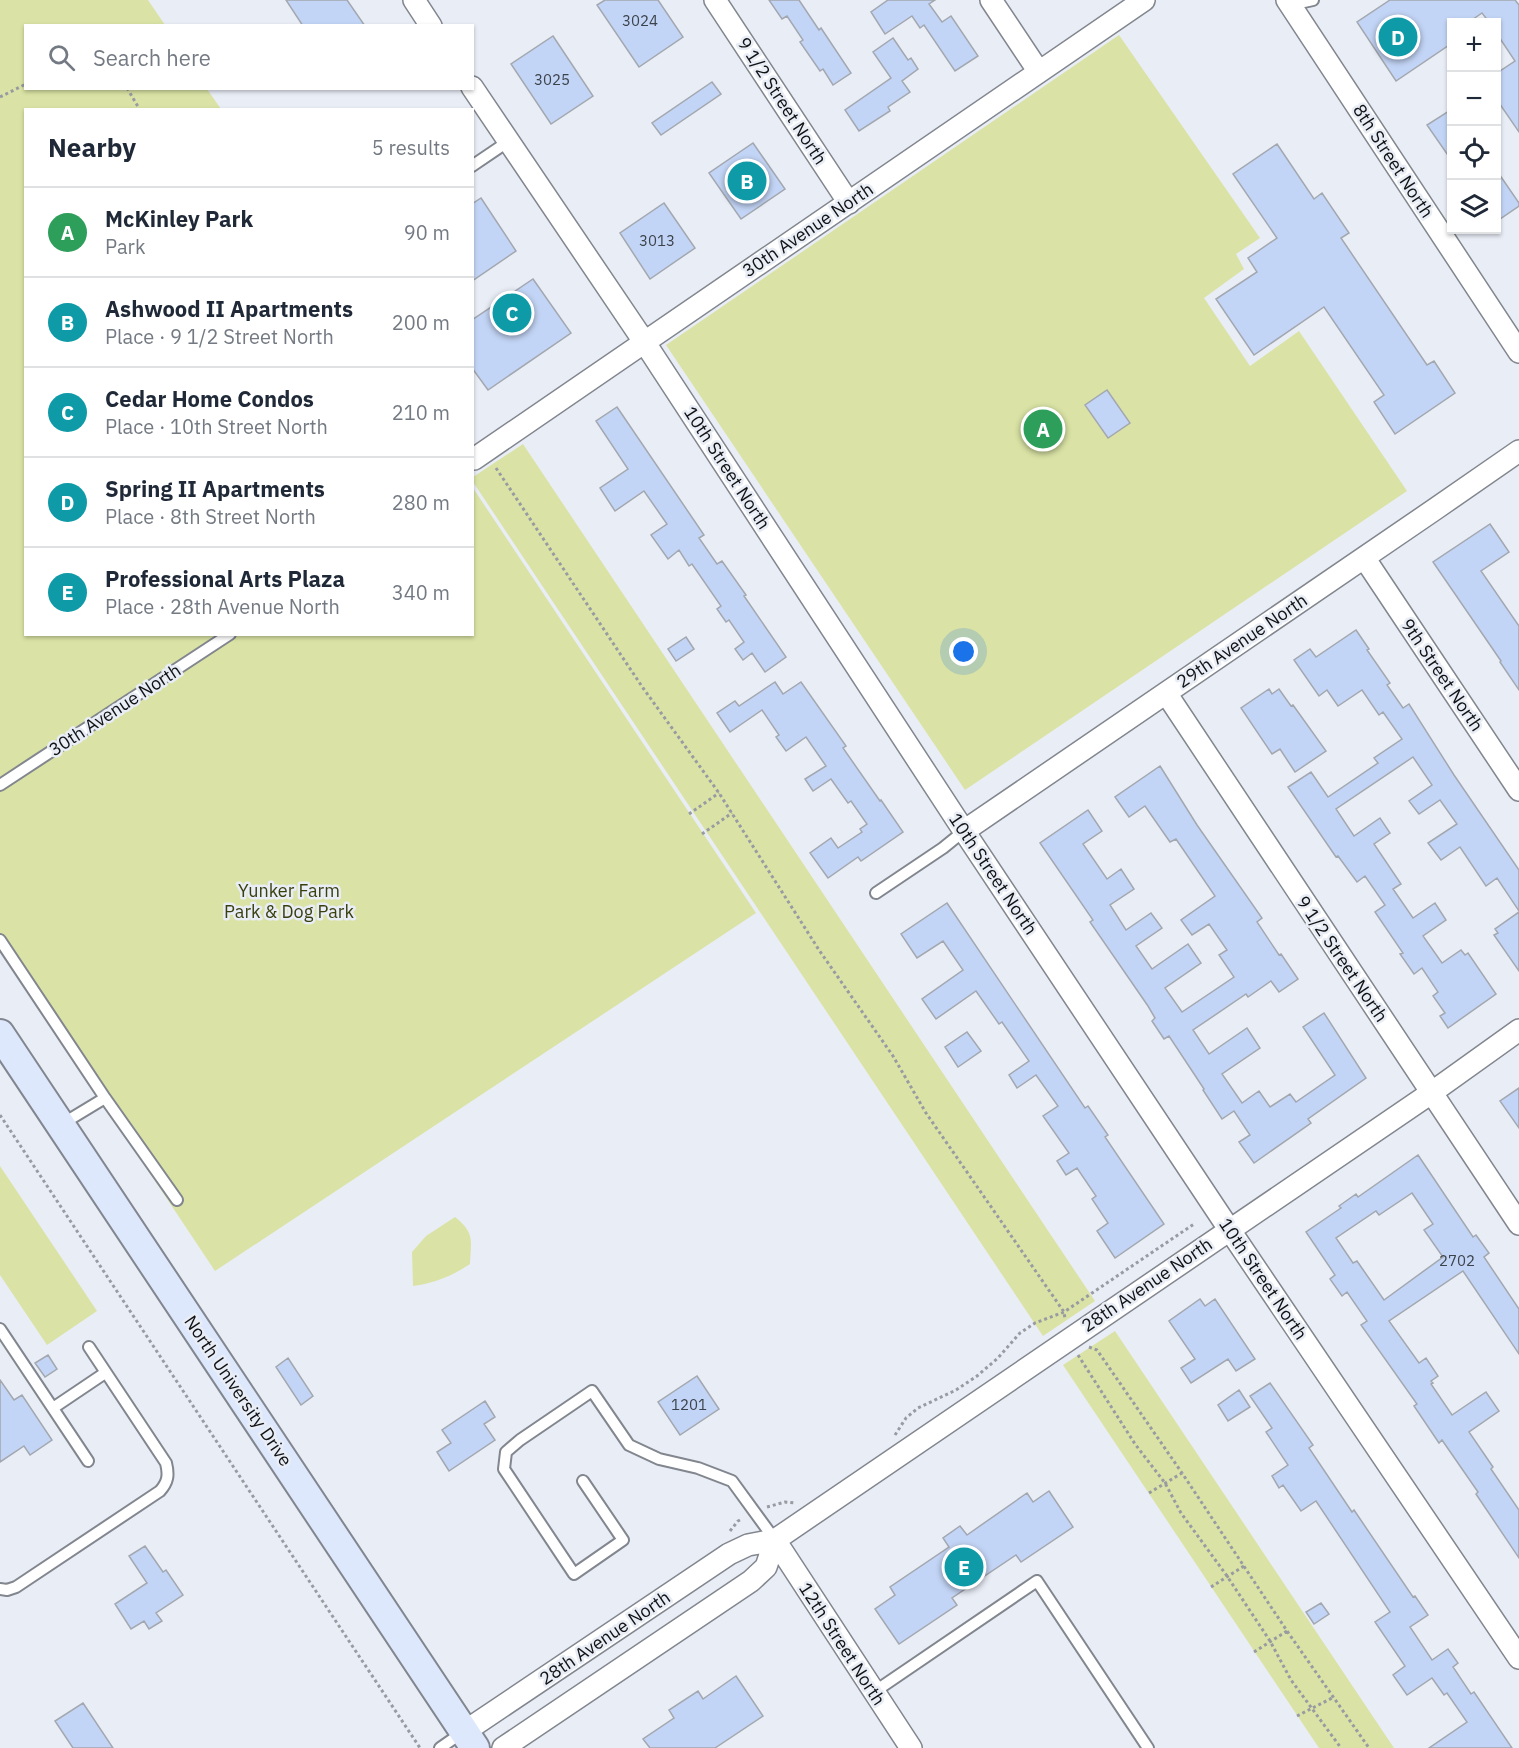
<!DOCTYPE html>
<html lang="en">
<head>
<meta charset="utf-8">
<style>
  :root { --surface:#fff; --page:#f2f2f3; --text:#1f2937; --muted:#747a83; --line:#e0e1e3; --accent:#b45309 }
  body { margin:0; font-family:"IBM Plex Sans",sans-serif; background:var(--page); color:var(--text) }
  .controls { position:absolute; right:18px; top:18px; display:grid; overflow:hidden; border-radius:0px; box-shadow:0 2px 4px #0004 }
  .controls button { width:54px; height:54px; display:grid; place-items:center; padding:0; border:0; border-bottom:2px solid var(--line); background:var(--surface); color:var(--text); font:30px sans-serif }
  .you { position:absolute; left:964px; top:652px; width:21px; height:21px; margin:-15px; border:4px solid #fff; border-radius:50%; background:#1a73e8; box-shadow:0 0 0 9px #1a73e833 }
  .badge { display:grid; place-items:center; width:39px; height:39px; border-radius:50%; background:var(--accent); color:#fff; font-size:20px; font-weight:700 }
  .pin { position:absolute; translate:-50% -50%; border:3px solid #fff; box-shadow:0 2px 6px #0006 }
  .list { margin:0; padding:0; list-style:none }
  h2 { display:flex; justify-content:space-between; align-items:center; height:78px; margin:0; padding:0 24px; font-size:26px }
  h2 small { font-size:20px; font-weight:400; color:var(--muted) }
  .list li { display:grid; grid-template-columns:39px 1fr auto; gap:18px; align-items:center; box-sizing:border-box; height:90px; padding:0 24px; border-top:2px solid var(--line) }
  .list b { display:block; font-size:22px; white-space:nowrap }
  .list p { margin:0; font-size:20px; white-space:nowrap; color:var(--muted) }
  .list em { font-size:20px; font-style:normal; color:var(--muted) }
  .icon { flex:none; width:33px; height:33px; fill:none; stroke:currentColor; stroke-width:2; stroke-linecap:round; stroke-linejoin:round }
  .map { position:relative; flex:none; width:1519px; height:1748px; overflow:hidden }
  .search { position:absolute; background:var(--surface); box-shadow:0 2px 4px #0004; left:24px; top:24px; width:450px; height:66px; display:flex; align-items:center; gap:15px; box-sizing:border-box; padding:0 21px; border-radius:0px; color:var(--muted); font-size:22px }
  .panel { position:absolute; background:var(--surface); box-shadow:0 2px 4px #0004; left:24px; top:108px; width:450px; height:528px; border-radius:0px }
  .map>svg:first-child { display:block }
  .green { fill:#dae3a5 }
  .building { fill:#c3d5f6; stroke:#a3a7af; stroke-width:1.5; fill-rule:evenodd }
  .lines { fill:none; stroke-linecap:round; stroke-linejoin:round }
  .lane-casing { stroke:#82868e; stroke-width:14 }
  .street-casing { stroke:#82868e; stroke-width:24 }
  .secondary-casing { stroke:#82868e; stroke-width:32 }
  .path { stroke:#989ba1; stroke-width:3; stroke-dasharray:3 3; stroke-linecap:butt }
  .lane { stroke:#fff; stroke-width:10 }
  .street { stroke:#fff; stroke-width:21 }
  .secondary { stroke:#dde8fd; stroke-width:28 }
  .labels { text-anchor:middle; stroke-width:5; stroke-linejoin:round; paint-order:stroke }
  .number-label { font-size:15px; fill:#3d434c }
  .street-label { font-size:18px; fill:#101214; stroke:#e9edf6 }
  .park-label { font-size:18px; fill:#3a3f0e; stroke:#e9edf6 }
</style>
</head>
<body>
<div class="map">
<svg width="1519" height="1748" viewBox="0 0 1519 1748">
  <rect width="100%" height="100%" fill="#e9edf6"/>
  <!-- green -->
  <path class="green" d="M 0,0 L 148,0 L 165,25 L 26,26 L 26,88 L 207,89 L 221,109 L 26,110 L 26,634 L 472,634 L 473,488 L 756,913 L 215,1271 L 0,948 Z
    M 1119,35 L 1260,238 L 1236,254 L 1244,269 L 1204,298 L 1250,366 L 1299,331 L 1407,491 L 965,790 L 666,345 Z
    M 523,444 L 1095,1301 L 1043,1336 L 473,482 L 473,477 Z
    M 0,1166 L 97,1311 L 47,1345 L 0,1275 Z
    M 455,1217 C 475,1233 471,1240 470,1264 C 452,1276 435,1283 413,1286 L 412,1252 L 426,1236 Z
    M 1115,1331 L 1394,1748 L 1319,1748 L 1063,1365 Z"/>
  <!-- building -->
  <path class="building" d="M 286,0 L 347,0 L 365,26 L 303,26 Z
    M 605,0 L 658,0 L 683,37 L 639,67 L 597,5 Z
    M 769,0 L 799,0 L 819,30 L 821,28 L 851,73 L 833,85 L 823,69 L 820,71 L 800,42 L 803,40 L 787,16 L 782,19 Z
    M 888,0 L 935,0 L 929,4 L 942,22 L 951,16 L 978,56 L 955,71 L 924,25 L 920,28 L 912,16 L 885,34 L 871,12 Z
    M 1390,0 L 1515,0 L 1519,5 L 1519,132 L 1497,100 L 1497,73 L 1515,61 L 1497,34 L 1497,22 L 1489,22 L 1482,13 L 1469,22 L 1452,22 L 1452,43 L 1396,81 L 1357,22 Z
    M 553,36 L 593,96 L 551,124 L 511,64 Z
    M 893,38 L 908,60 L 911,58 L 918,69 L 902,81 L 910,92 L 888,107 L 890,111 L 859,131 L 845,110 L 891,78 L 873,52 Z
    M 712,82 L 721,94 L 661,135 L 652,123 Z
    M 1452,109 L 1452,161 L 1427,125 Z
    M 753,143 L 785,189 L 741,219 L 709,173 Z
    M 1277,144 L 1314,199 L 1322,193 L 1349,233 L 1341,238 L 1427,365 L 1434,361 L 1455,393 L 1395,434 L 1374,402 L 1384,395 L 1324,307 L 1254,355 L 1216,299 L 1257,272 L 1248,258 L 1277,238 L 1233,174 Z
    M 1497,171 L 1519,203 L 1519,206 L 1497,221 Z
    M 481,198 L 516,251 L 472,281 L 472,204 Z
    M 664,203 L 695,248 L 650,279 L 620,233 Z
    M 533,279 L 571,333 L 488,390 L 472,368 L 472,320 Z
    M 1107,390 L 1130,423 L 1108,438 L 1085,405 Z
    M 617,407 L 704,535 L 699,538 L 717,564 L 722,561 L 746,595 L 744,596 L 786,657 L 765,672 L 752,653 L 743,660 L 735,649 L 744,642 L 729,620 L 726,622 L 717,609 L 721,606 L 692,564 L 689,566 L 679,550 L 668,559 L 651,535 L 667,524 L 644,491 L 615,511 L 600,488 L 628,469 L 596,421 Z
    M 1490,524 L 1509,552 L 1481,571 L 1519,626 L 1519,690 L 1500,662 L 1501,661 L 1433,562 Z
    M 1356,630 L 1369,649 L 1367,650 L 1390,683 L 1387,685 L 1403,708 L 1409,704 L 1454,775 L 1519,870 L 1519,911 L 1497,878 L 1486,886 L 1460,847 L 1441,860 L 1428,843 L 1457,824 L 1440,800 L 1419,814 L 1409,801 L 1432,785 L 1413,757 L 1336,809 L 1354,836 L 1380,818 L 1390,833 L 1374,844 L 1401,884 L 1393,889 L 1413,918 L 1435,903 L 1446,920 L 1423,936 L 1442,963 L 1461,950 L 1465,955 L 1468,953 L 1496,994 L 1448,1028 L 1440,1016 L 1445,1013 L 1433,996 L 1438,992 L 1422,968 L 1414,974 L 1400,954 L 1403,953 L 1375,912 L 1385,905 L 1365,876 L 1357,882 L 1338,856 L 1336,857 L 1288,787 L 1311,772 L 1328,797 L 1378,763 L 1374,758 L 1402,739 L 1383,712 L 1379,715 L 1362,690 L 1338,706 L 1327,690 L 1319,696 L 1294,660 L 1310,649 L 1316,657 Z
    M 686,637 L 694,649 L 676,661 L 668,649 Z
    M 775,682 L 783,694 L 801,682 L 846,746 L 843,748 L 880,801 L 881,800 L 903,832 L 861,861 L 858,857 L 828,878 L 810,853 L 831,838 L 838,848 L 862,832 L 860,829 L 867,824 L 851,801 L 848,803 L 831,779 L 813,791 L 805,779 L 826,766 L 806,737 L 786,751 L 776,737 L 779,735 L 762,710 L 730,732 L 717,713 L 735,701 L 739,706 Z
    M 1269,689 L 1272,694 L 1279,689 L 1291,706 L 1293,705 L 1326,751 L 1295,772 L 1280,749 L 1272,754 L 1241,708 Z
    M 1160,766 L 1197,825 L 1262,918 L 1257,922 L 1279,955 L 1281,954 L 1298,979 L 1279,992 L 1271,981 L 1248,997 L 1246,994 L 1193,1030 L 1209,1054 L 1247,1028 L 1260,1048 L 1222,1074 L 1242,1103 L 1259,1091 L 1270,1107 L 1290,1094 L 1296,1102 L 1335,1075 L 1303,1027 L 1324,1013 L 1366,1078 L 1308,1119 L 1311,1123 L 1254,1163 L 1239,1142 L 1250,1135 L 1234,1111 L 1222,1119 L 1203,1090 L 1204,1089 L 1169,1036 L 1164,1039 L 1152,1021 L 1155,1018 L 1148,1006 L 1090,922 L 1093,920 L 1040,843 L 1088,810 L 1102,831 L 1083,844 L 1107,879 L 1121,869 L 1134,889 L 1110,905 L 1126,930 L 1151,913 L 1162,928 L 1136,946 L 1152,969 L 1188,944 L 1201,963 L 1165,988 L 1182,1012 L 1234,977 L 1219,955 L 1227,950 L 1209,924 L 1192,935 L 1181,920 L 1215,896 L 1176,839 L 1170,842 L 1145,806 L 1129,817 L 1115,797 Z
    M 947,903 L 1085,1108 L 1088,1106 L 1108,1135 L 1105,1137 L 1164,1224 L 1115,1258 L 1097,1231 L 1108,1223 L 1092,1199 L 1096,1196 L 1077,1168 L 1066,1175 L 1057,1161 L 1069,1153 L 1043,1116 L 1058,1106 L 1036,1075 L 1017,1088 L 1009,1075 L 1029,1061 L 1002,1022 L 999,1024 L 976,991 L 936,1019 L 922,999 L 963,970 L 943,941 L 917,958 L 901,934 Z
    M 1519,912 L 1519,971 L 1494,935 L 1498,933 L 1495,929 Z
    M 967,1032 L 981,1051 L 958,1067 L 945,1047 Z
    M 1519,1088 L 1519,1128 L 1500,1101 Z
    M 1418,1155 L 1473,1237 L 1476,1235 L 1489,1253 L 1484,1257 L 1519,1309 L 1519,1354 L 1463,1271 L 1389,1321 L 1419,1363 L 1426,1358 L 1438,1376 L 1431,1381 L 1433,1383 L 1431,1384 L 1452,1415 L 1486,1392 L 1499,1411 L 1469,1432 L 1493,1467 L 1491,1469 L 1519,1510 L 1519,1558 L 1476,1494 L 1478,1492 L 1442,1440 L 1439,1443 L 1414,1406 L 1417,1404 L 1361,1325 L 1367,1321 L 1347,1292 L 1342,1296 L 1330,1279 L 1335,1275 L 1306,1232 L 1341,1208 L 1339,1206 L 1356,1194 L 1358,1197 ZM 1412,1193 L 1433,1224 L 1424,1230 L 1443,1257 L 1384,1300 L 1357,1261 L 1353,1263 L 1336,1238 L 1376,1211 L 1379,1215 Z
    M 1200,1299 L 1205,1306 L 1215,1299 L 1255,1359 L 1236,1371 L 1228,1359 L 1191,1383 L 1181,1368 L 1195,1359 L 1169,1321 Z
    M 48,1355 L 57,1369 L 45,1377 L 35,1363 Z
    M 288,1358 L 313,1396 L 301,1405 L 276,1367 Z
    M 697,1376 L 719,1409 L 680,1435 L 658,1402 Z
    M 0,1380 L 14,1400 L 22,1395 L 52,1440 L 30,1455 L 24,1446 L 0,1462 Z
    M 1270,1383 L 1313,1445 L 1309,1448 L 1352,1512 L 1354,1510 L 1413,1597 L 1415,1596 L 1428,1615 L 1410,1627 L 1432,1660 L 1448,1649 L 1458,1663 L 1453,1667 L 1471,1694 L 1474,1692 L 1512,1748 L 1429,1748 L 1467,1722 L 1447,1693 L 1444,1695 L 1432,1678 L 1407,1695 L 1393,1675 L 1405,1666 L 1375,1622 L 1390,1612 L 1316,1501 L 1301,1511 L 1283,1485 L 1279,1488 L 1272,1476 L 1288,1465 L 1266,1432 L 1272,1428 L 1250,1396 Z
    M 1239,1390 L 1250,1407 L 1228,1421 L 1218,1405 Z
    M 485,1401 L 495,1417 L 484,1424 L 495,1440 L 449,1471 L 437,1452 L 451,1443 L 442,1430 Z
    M 1049,1491 L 1073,1527 L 1021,1562 L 1016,1555 L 952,1598 L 957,1605 L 899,1644 L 875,1609 L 895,1595 L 890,1587 L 949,1547 L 943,1538 L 960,1526 L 967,1535 L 1027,1493 L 1033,1502 Z
    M 145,1546 L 163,1572 L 166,1570 L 183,1595 L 156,1613 L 162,1621 L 149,1629 L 144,1621 L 131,1629 L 115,1604 L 147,1583 L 129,1556 Z
    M 1321,1603 L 1329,1614 L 1314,1624 L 1306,1612 Z
    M 736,1676 L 763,1716 L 715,1748 L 650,1748 L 643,1739 L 674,1718 L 669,1710 L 698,1691 L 703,1699 Z
    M 83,1703 L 113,1748 L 73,1748 L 55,1721 Z"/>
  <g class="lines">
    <defs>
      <path id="lane" d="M 1290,5 L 1313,0
        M 472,166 L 509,141
        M 0,785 L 230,634
        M 876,893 L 943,848 L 964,831
        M 0,940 L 105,1098 L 177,1200
        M 62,1124 L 105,1098
        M 0,1329 L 88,1461
        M 53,1408 L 105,1373
        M 583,1481 L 623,1540 L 574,1574 L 504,1469 L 506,1452 L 520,1440 L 592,1391 L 629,1445 L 659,1459 L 698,1468 L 732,1481 L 775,1540
        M 0,1589 L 7,1590 L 16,1587 L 160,1491 C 168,1482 169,1475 166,1463 L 89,1347
        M 874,1692 L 1037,1581 L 1148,1748
        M 440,1748 L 463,1732"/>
      <path id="street" d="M 414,0 L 431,26
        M 715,0 L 849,203
        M 991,0 L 1039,72
        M 1287,0 L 1519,352
        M 472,87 L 645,343 L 964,831 L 1229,1229 L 1519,1658
        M 474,459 L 1144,0
        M 1365,559 L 1519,790
        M 1166,693 L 1519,1224
        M 964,831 C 1149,704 1335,579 1519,451
        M 775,1540 L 911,1748
        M 464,1732 L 729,1554 L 748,1545 L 775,1540 L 1431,1093 L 1519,1030
        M 503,1748 L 751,1581 L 766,1567 L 775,1540"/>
      <path id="secondary" d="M 0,1034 L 475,1748"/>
    </defs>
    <!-- lane casing -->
    <use href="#lane" class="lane-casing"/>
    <!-- street casing -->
    <use href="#street" class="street-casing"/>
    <!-- secondary casing -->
    <use href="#secondary" class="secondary-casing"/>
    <!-- path -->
    <path class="path" d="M 127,88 L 140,110
      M 0,97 L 26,84
      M 496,468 L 643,688 L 719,793 L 819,950 L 893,1056 L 926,1113 L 1064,1312 L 1065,1319
      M 689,814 L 719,793
      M 702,834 L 732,813
      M 0,1115 L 420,1748
      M 1089,1347 L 1097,1350 L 1182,1473 L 1287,1631 L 1369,1748
      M 1078,1355 L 1135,1444 L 1165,1483 L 1181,1513 L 1227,1576 L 1270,1641 L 1291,1680 L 1341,1748
      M 895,1435 L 906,1418 L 918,1408 L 956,1390 L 977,1376 L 998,1358 L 1020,1333 L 1035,1323 L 1064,1312 L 1194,1224
      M 1149,1493 L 1182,1473
      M 767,1507 L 785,1502 L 795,1503
      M 730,1531 L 738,1521 L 742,1519
      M 1211,1587 L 1244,1566
      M 1254,1652 L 1287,1631
      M 1297,1716 L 1334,1697"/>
    <!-- lane -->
    <use href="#lane" class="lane"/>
    <!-- street -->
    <use href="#street" class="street"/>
    <!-- secondary -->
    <use href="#secondary" class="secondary"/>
  </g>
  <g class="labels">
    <!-- number labels -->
    <g class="number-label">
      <text x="640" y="26">3024</text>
      <text x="552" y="85">3025</text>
      <text x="657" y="246">3013</text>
      <text x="1457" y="1266">2702</text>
      <text x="689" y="1410">1201</text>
    </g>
    <!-- street labels -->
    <g class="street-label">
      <text transform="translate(782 101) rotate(57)" y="6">9 1/2 Street North</text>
      <text transform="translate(1393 161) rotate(57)" y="6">8th Street North</text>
      <text transform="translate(808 230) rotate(-34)" y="6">30th Avenue North</text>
      <text transform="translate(727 468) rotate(57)" y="6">10th Street North</text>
      <text transform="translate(1242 641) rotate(-34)" y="6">29th Avenue North</text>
      <text transform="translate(1442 675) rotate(56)" y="6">9th Street North</text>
      <text transform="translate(115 710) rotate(-33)" y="6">30th Avenue North</text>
      <text transform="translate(993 874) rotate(56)" y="6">10th Street North</text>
      <text transform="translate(1342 959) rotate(56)" y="6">9 1/2 Street North</text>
      <text transform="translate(1263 1279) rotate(56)" y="6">10th Street North</text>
      <text transform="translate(1147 1285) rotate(-34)" y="6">28th Avenue North</text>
      <text transform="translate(238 1391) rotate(56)" y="6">North University Drive</text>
      <text transform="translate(605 1638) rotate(-34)" y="6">28th Avenue North</text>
      <text transform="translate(842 1644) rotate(57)" y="6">12th Street North</text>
    </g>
    <!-- park labels -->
    <g class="park-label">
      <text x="289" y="897">Yunker Farm<tspan x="289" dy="21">Park &amp; Dog Park</tspan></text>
    </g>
  </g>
</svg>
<div class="controls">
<button>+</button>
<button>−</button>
<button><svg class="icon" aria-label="locate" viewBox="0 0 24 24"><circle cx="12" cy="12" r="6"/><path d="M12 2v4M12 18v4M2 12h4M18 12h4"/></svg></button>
<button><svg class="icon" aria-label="layers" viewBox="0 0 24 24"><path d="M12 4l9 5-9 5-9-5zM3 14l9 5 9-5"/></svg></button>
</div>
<div class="you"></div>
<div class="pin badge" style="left:1043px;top:429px;background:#2e9e5b">A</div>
<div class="pin badge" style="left:747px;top:181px;background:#0f9aa8">B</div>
<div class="pin badge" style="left:512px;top:313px;background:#0f9aa8">C</div>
<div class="pin badge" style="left:1398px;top:37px;background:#0f9aa8">D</div>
<div class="pin badge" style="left:964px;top:1567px;background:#0f9aa8">E</div>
<div class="search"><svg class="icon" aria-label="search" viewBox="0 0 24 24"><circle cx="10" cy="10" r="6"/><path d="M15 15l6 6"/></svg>Search here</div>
<section class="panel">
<h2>Nearby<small>5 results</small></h2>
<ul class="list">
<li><span class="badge" style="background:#2e9e5b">A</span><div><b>McKinley Park</b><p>Park</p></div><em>90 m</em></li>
<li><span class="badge" style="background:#0f9aa8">B</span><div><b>Ashwood II Apartments</b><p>Place · 9 1/2 Street North</p></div><em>200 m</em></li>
<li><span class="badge" style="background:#0f9aa8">C</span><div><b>Cedar Home Condos</b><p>Place · 10th Street North</p></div><em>210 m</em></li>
<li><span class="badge" style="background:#0f9aa8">D</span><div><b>Spring II Apartments</b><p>Place · 8th Street North</p></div><em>280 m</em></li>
<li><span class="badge" style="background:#0f9aa8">E</span><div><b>Professional Arts Plaza</b><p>Place · 28th Avenue North</p></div><em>340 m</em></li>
</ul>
</section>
</div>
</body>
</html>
